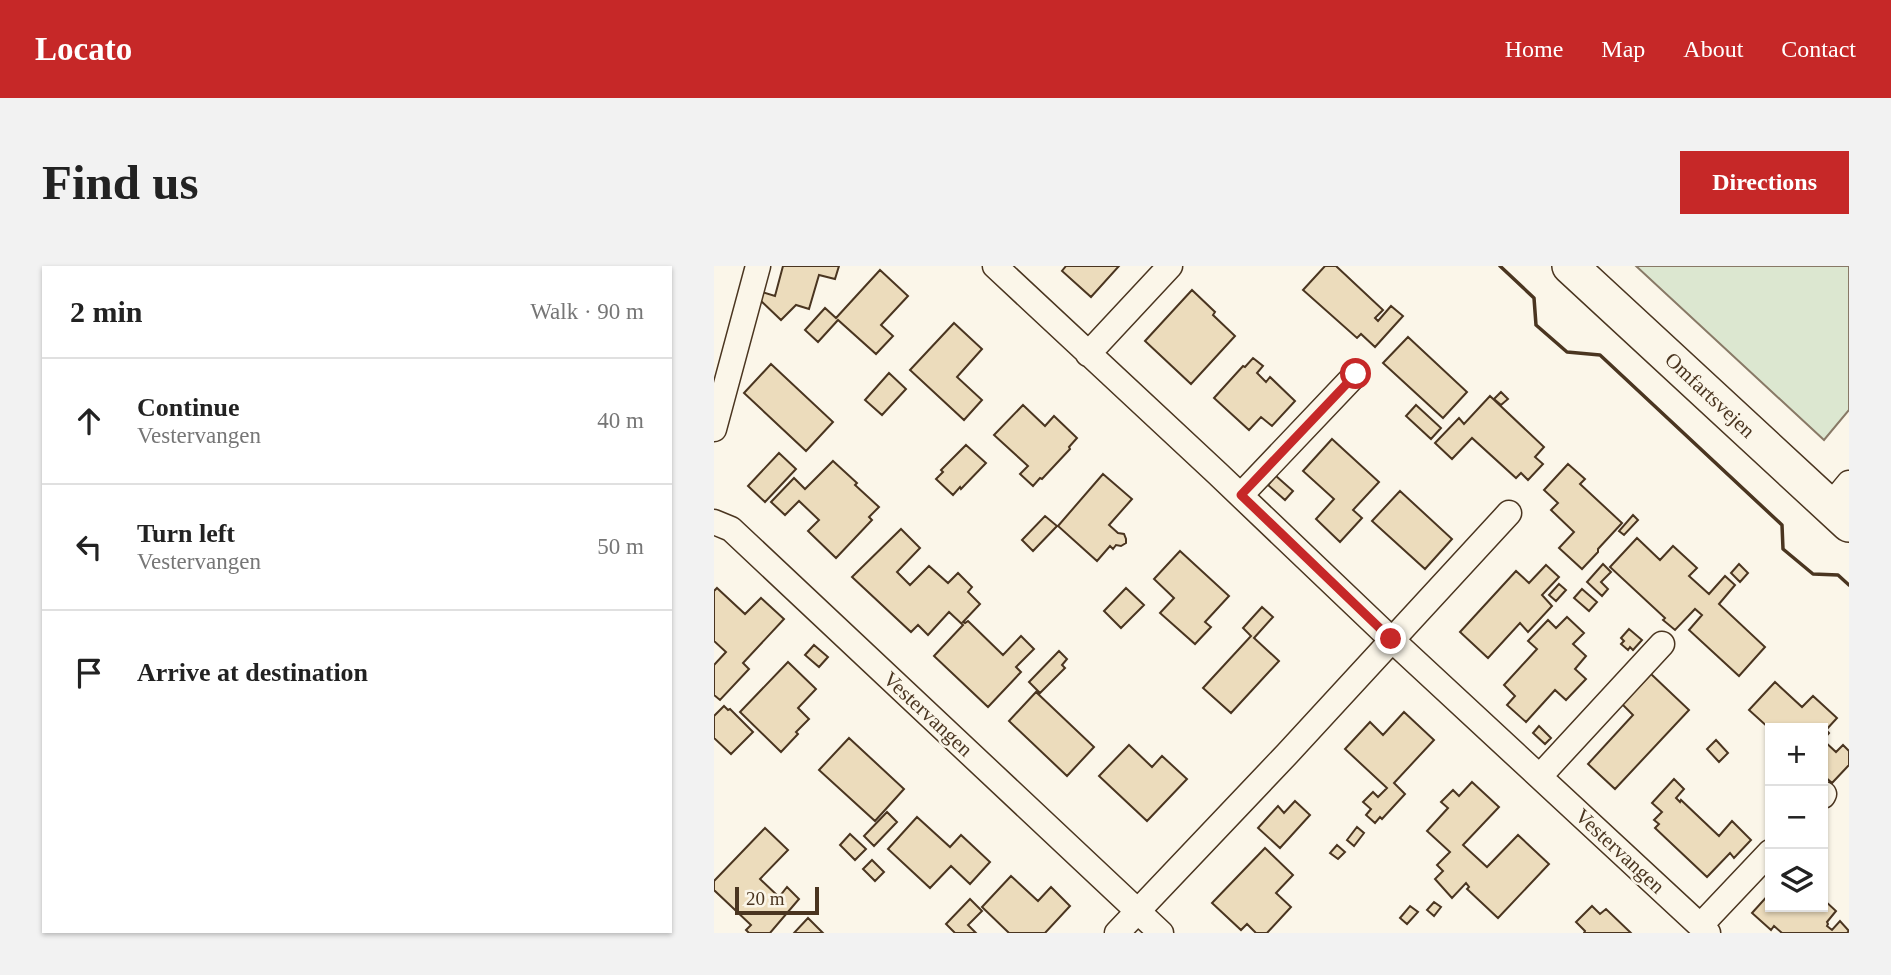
<!DOCTYPE html>
<html lang="en">
<head>
<meta charset="utf-8">
<style>
  :root { --surface:#fff; --page:#f2f2f2; --text:#222; --muted:#767676; --line:#e0e0e0; --accent:#c62828 }
  body { margin:0; font-family:"Times New Roman",serif; background:var(--page); color:var(--text) }
  .controls { position:absolute; right:21px; bottom:21px; display:grid; overflow:hidden; border-radius:0px; box-shadow:0 2px 5px #0004 }
  .controls button { width:63px; height:63px; display:grid; place-items:center; padding:0; border:0; border-bottom:2px solid var(--line); background:var(--surface); color:var(--text); font:35px sans-serif }
  .scale { position:absolute; left:21px; bottom:18px; width:84px; box-sizing:border-box; padding-left:7px; border:4px solid #4a3520; border-top:0; font-size:19px; line-height:24px; white-space:nowrap; color:#4a3520; -webkit-text-stroke:5px #fbf6e9; paint-order:stroke }
  .stop { position:absolute; width:21px; height:21px; margin:-16px; border:5px solid #c62828; border-radius:50%; background:#fff }
  .stop.end { background:#c62828; border-color:#fff; box-shadow:0 2px 7px #0008 }
  .list { margin:0; padding:0; list-style:none }
  h2 { display:flex; justify-content:space-between; align-items:center; height:91px; margin:0; padding:0 28px; font-size:30px }
  h2 small { font-size:23px; font-weight:400; color:var(--muted) }
  .list li { display:grid; grid-template-columns:46px 1fr auto; gap:21px; align-items:center; box-sizing:border-box; height:126px; padding:0 28px; border-top:2px solid var(--line) }
  .list b { display:block; font-size:26px; white-space:nowrap }
  .list p { margin:0; font-size:23px; white-space:nowrap; color:var(--muted) }
  .list em { font-size:23px; font-style:normal; color:var(--muted) }
  .icon { flex:none; width:38px; height:38px; fill:none; stroke:currentColor; stroke-width:2; stroke-linecap:round; stroke-linejoin:round }
  .map { position:relative; flex:none; width:1135px; height:667px; overflow:hidden; border-radius:0px }
  header { display:flex; align-items:center; gap:42px; box-sizing:border-box; height:98px; padding:0 35px; background:var(--accent); color:#fff }
  header strong { font-size:33px }
  nav { display:flex; gap:38px; margin-inline-start:auto; font-size:24px }
  .intro { display:flex; align-items:center; justify-content:space-between; box-sizing:border-box; height:168px; padding:0 42px }
  h1 { margin:0; font-size:49px }
  .button { padding:18px 32px; border-radius:0px; background:var(--accent); color:#fff; font-size:24px; font-weight:700 }
  main { display:flex; gap:42px; padding:0 42px }
  aside { flex:1; background:var(--surface); border-radius:0px; box-shadow:0 2px 5px #0004 }
  .map>svg:first-child { display:block }
  .green { fill:#dce7d0; stroke:#887966; stroke-width:2 }
  .building { fill:#ecdcbc; stroke:#4a3520; stroke-width:2 }
  .lines { fill:none; stroke-linecap:round; stroke-linejoin:round }
  .street-casing { stroke:#4a3520; stroke-width:27 }
  .secondary-casing { stroke:#4a3520; stroke-width:38 }
  .street { stroke:#fbf6e9; stroke-width:24 }
  .secondary { stroke:#fbf6e9; stroke-width:35 }
  .wall { stroke:#4a3520; stroke-width:3.5 }
  .route { stroke:#c62828; stroke-width:9 }
  .labels { text-anchor:middle; stroke-width:5; stroke-linejoin:round; paint-order:stroke }
  .street-label { font-size:21px; fill:#4a3520; stroke:#fbf6e9 }
</style>
</head>
<body>
<header>
<strong>Locato</strong>
<nav><a>Home</a><a>Map</a><a>About</a><a>Contact</a></nav>
</header>
<div class="intro"><h1>Find us</h1><a class="button">Directions</a></div>
<main>
<aside>
<h2>2 min<small>Walk · 90 m</small></h2>
<ul class="list">
<li><svg class="icon" aria-label="ahead" viewBox="0 0 24 24"><path d="M12 20V5M6 11l6-6 6 6"/></svg><div><b>Continue</b><p>Vestervangen</p></div><em>40 m</em></li>
<li><svg class="icon" aria-label="left" viewBox="0 0 24 24"><path d="M17 20v-9H6M10 6l-5 5 5 5"/></svg><div><b>Turn left</b><p>Vestervangen</p></div><em>50 m</em></li>
<li><svg class="icon" aria-label="arrive" viewBox="0 0 24 24"><path d="M6 21V4h12l-3 4 3 4H6"/></svg><div><b>Arrive at destination</b></div></li>
</ul>
</aside>
<div class="map">
<svg width="1135" height="667" viewBox="0 0 1135 667">
  <rect width="100%" height="100%" fill="#fbf6e9"/>
  <!-- green -->
  <path class="green" d="M 922,0 L 1135,0 L 1135,144 L 1110,174 Z"/>
  <!-- building -->
  <path class="building" d="M 69,0 L 125,0 L 121,13 L 105,9 L 95,43 L 82,39 L 67,54 L 46,34 L 48,26 L 61,30 Z
    M 352,0 L 405,0 L 377,31 L 348,5 Z
    M 611,0 L 622,0 L 669,44 L 661,52 L 664,55 L 677,40 L 689,50 L 661,81 L 647,68 L 643,72 L 589,24 Z
    M 166,4 L 194,30 L 167,59 L 179,70 L 162,88 L 124,54 L 104,76 L 91,64 L 111,42 L 122,52 Z
    M 478,24 L 501,46 L 499,49 L 521,70 L 477,118 L 431,75 Z
    M 240,57 L 268,83 L 243,111 L 268,134 L 250,154 L 196,104 Z
    M 694,71 L 753,126 L 729,152 L 669,97 Z
    M 539,92 L 549,100 L 543,107 L 552,116 L 556,111 L 581,135 L 558,160 L 547,151 L 535,164 L 500,132 L 529,100 L 531,101 Z
    M 57,98 L 119,156 L 92,185 L 30,127 Z
    M 175,107 L 192,123 L 168,149 L 151,134 Z
    M 787,126 L 794,133 L 787,139 L 780,133 Z
    M 776,130 L 830,181 L 821,191 L 829,198 L 814,214 L 807,207 L 802,212 L 758,172 L 738,193 L 721,177 L 745,152 L 750,158 Z
    M 309,139 L 331,160 L 340,150 L 363,172 L 355,181 L 356,183 L 328,213 L 326,212 L 319,220 L 306,208 L 314,200 L 280,169 Z
    M 702,139 L 727,162 L 717,173 L 692,150 Z
    M 618,173 L 665,216 L 639,244 L 648,252 L 626,276 L 602,253 L 620,233 L 589,205 Z
    M 252,179 L 272,197 L 247,223 L 246,221 L 239,229 L 222,213 L 229,206 L 227,204 Z
    M 65,187 L 82,203 L 51,236 L 34,220 Z
    M 119,195 L 143,217 L 141,219 L 165,241 L 155,251 L 158,254 L 122,292 L 94,265 L 105,254 L 85,235 L 71,249 L 57,236 L 80,212 L 91,223 Z
    M 854,198 L 871,213 L 866,218 L 908,257 L 884,283 L 884,286 L 868,303 L 845,282 L 860,266 L 837,244 L 844,237 L 830,224 Z
    M 389,208 L 418,233 L 395,259 L 404,267 L 410,268 L 412,273 L 412,277 L 407,280 L 402,279 L 399,283 L 396,280 L 383,295 L 344,260 Z
    M 562,210 L 579,225 L 571,234 L 554,219 Z
    M 686,225 L 738,273 L 711,303 L 658,255 Z
    M 919,249 L 924,254 L 910,269 L 905,265 Z
    M 331,250 L 343,260 L 319,285 L 308,274 Z
    M 187,263 L 206,282 L 183,306 L 196,319 L 215,300 L 234,317 L 244,307 L 258,321 L 254,326 L 266,338 L 249,356 L 251,357 L 254,355 L 289,389 L 307,370 L 320,383 L 302,401 L 307,406 L 274,441 L 220,390 L 249,359 L 235,346 L 214,369 L 204,359 L 197,366 L 138,311 Z
    M 923,272 L 946,294 L 959,280 L 983,302 L 975,310 L 995,328 L 1011,310 L 1021,319 L 1005,338 L 1051,381 L 1025,410 L 975,364 L 988,349 L 981,343 L 961,364 L 949,354 L 951,352 L 896,301 Z
    M 466,285 L 515,330 L 491,356 L 497,361 L 481,378 L 446,347 L 460,332 L 440,313 Z
    M 889,298 L 897,306 L 887,316 L 894,323 L 888,330 L 873,316 Z
    M 1025,298 L 1034,307 L 1026,316 L 1017,307 Z
    M 832,299 L 845,311 L 828,329 L 838,340 L 814,366 L 806,357 L 774,392 L 746,366 L 802,305 L 815,317 Z
    M 845,318 L 852,324 L 842,335 L 835,329 Z
    M 3,322 L 31,348 L 47,332 L 70,353 L 29,397 L 35,403 L 6,434 L 0,429 L 0,399 L 12,386 L 0,375 L 0,325 Z
    M 412,322 L 430,339 L 407,362 L 390,345 Z
    M 868,323 L 883,336 L 875,345 L 860,332 Z
    M 548,341 L 559,351 L 540,372 L 565,395 L 517,447 L 489,422 L 537,370 L 529,362 Z
    M 853,351 L 870,367 L 859,378 L 872,390 L 861,403 L 872,413 L 852,434 L 841,424 L 812,456 L 793,439 L 801,430 L 790,419 L 823,383 L 814,375 L 834,354 L 842,362 Z
    M 915,363 L 928,374 L 919,384 L 916,381 L 914,384 L 907,378 L 910,375 L 907,372 Z
    M 100,379 L 114,391 L 105,401 L 91,389 Z
    M 345,385 L 353,393 L 348,399 L 351,402 L 326,427 L 315,416 Z
    M 74,396 L 102,423 L 84,442 L 95,453 L 82,466 L 84,468 L 67,486 L 26,446 Z
    M 937,408 L 975,444 L 901,523 L 874,498 L 919,449 L 908,438 Z
    M 1061,416 L 1088,441 L 1099,430 L 1123,452 L 1112,464 L 1115,467 L 1109,474 L 1122,486 L 1129,479 L 1135,485 L 1135,499 L 1118,517 L 1109,509 L 1109,462 L 1056,463 L 1035,444 Z
    M 322,426 L 380,481 L 353,510 L 295,455 Z
    M 10,440 L 14,444 L 16,443 L 39,466 L 17,488 L 0,472 L 0,450 Z
    M 690,446 L 720,474 L 680,517 L 691,528 L 668,553 L 666,551 L 661,557 L 652,549 L 657,543 L 649,536 L 659,526 L 664,531 L 673,522 L 631,483 L 656,456 L 669,469 Z
    M 825,460 L 837,472 L 831,478 L 819,467 Z
    M 135,472 L 190,523 L 161,555 L 105,504 Z
    M 1002,474 L 1014,487 L 1005,496 L 993,483 Z
    M 415,479 L 438,501 L 448,490 L 473,513 L 433,555 L 385,510 Z
    M 960,513 L 970,523 L 962,532 L 966,536 L 967,534 L 1005,570 L 1018,555 L 1037,574 L 1020,592 L 1016,587 L 993,611 L 941,562 L 945,558 L 940,554 L 948,546 L 938,537 Z
    M 758,516 L 785,541 L 749,579 L 773,601 L 804,569 L 835,598 L 784,652 L 753,623 L 755,621 L 752,617 L 738,632 L 721,613 L 729,605 L 723,599 L 736,586 L 713,565 L 734,542 L 727,536 L 739,524 L 745,530 Z
    M 581,535 L 596,549 L 566,582 L 544,562 L 564,540 L 570,547 Z
    M 173,546 L 183,556 L 160,580 L 150,570 Z
    M 203,551 L 236,581 L 247,569 L 276,596 L 256,618 L 237,600 L 216,622 L 174,583 Z
    M 643,561 L 650,567 L 640,580 L 633,574 Z
    M 51,562 L 74,584 L 46,613 L 65,631 L 73,621 L 85,633 L 56,667 L 35,667 L 32,664 L 37,659 L 0,624 L 0,615 Z
    M 136,568 L 152,583 L 141,594 L 126,579 Z
    M 623,579 L 631,586 L 624,593 L 616,587 Z
    M 551,582 L 579,609 L 562,627 L 577,641 L 553,667 L 542,667 L 533,658 L 527,664 L 498,637 Z
    M 158,594 L 170,606 L 161,615 L 149,603 Z
    M 297,610 L 324,635 L 337,621 L 356,640 L 331,667 L 295,667 L 268,641 Z
    M 1056,627 L 1056,641 L 1109,641 L 1109,633 L 1122,645 L 1113,656 L 1114,658 L 1113,660 L 1118,664 L 1126,655 L 1135,665 L 1133,667 L 1068,667 L 1060,660 L 1057,664 L 1038,647 Z
    M 256,633 L 268,645 L 254,659 L 262,667 L 241,667 L 232,658 Z
    M 720,636 L 727,641 L 720,650 L 713,644 Z
    M 696,640 L 704,646 L 693,658 L 686,652 Z
    M 878,640 L 886,648 L 892,643 L 917,667 L 870,667 L 871,665 L 862,656 Z
    M 94,652 L 109,667 L 80,667 Z"/>
  <g class="lines">
    <defs>
      <path id="street" d="M 281,0 L 503,207 L 677,373 L 994,667
        M 374,88 L 456,0
        M 0,163 L 44,0
        M 527,229 L 642,108
        M 1116,240 L 1135,217
        M 0,256 L 17,263 L 447,667
        M 826,510 L 948,378
        M 1109,530 L 1110,528
        M 986,660 L 1056,586
        M 403,667 L 573,488 L 795,247"/>
      <path id="secondary" d="M 856,0 L 1135,258"/>
    </defs>
    <!-- street casing -->
    <use href="#street" class="street-casing"/>
    <!-- secondary casing -->
    <use href="#secondary" class="secondary-casing"/>
    <!-- street -->
    <use href="#street" class="street"/>
    <!-- secondary -->
    <use href="#secondary" class="secondary"/>
    <!-- wall -->
    <path class="wall" d="M 786,0 L 820,32 L 822,59 L 853,86 L 886,89 L 1068,259 L 1069,283 L 1099,308 L 1124,309 L 1135,319"/>
  </g>
  <g class="lines">
    <!-- route -->
    <path class="route" d="M 642,108 L 527,229 L 677,373"/>
  </g>
  <g class="labels">
    <!-- street labels -->
    <g class="street-label">
      <text transform="translate(996 129) rotate(43)" y="7">Omfartsvejen</text>
      <text transform="translate(214 448) rotate(43)" y="7">Vestervangen</text>
      <text transform="translate(906 585) rotate(43)" y="7">Vestervangen</text>
    </g>
  </g>
</svg>
<div class="controls">
<button>+</button>
<button>−</button>
<button><svg class="icon" aria-label="layers" viewBox="0 0 24 24"><path d="M12 4l9 5-9 5-9-5zM3 14l9 5 9-5"/></svg></button>
</div>
<div class="scale">20 m</div>
<div class="stop" style="left:642px;top:108px"></div>
<div class="stop end" style="left:677px;top:373px"></div>
</div>
</main>
</body>
</html>
